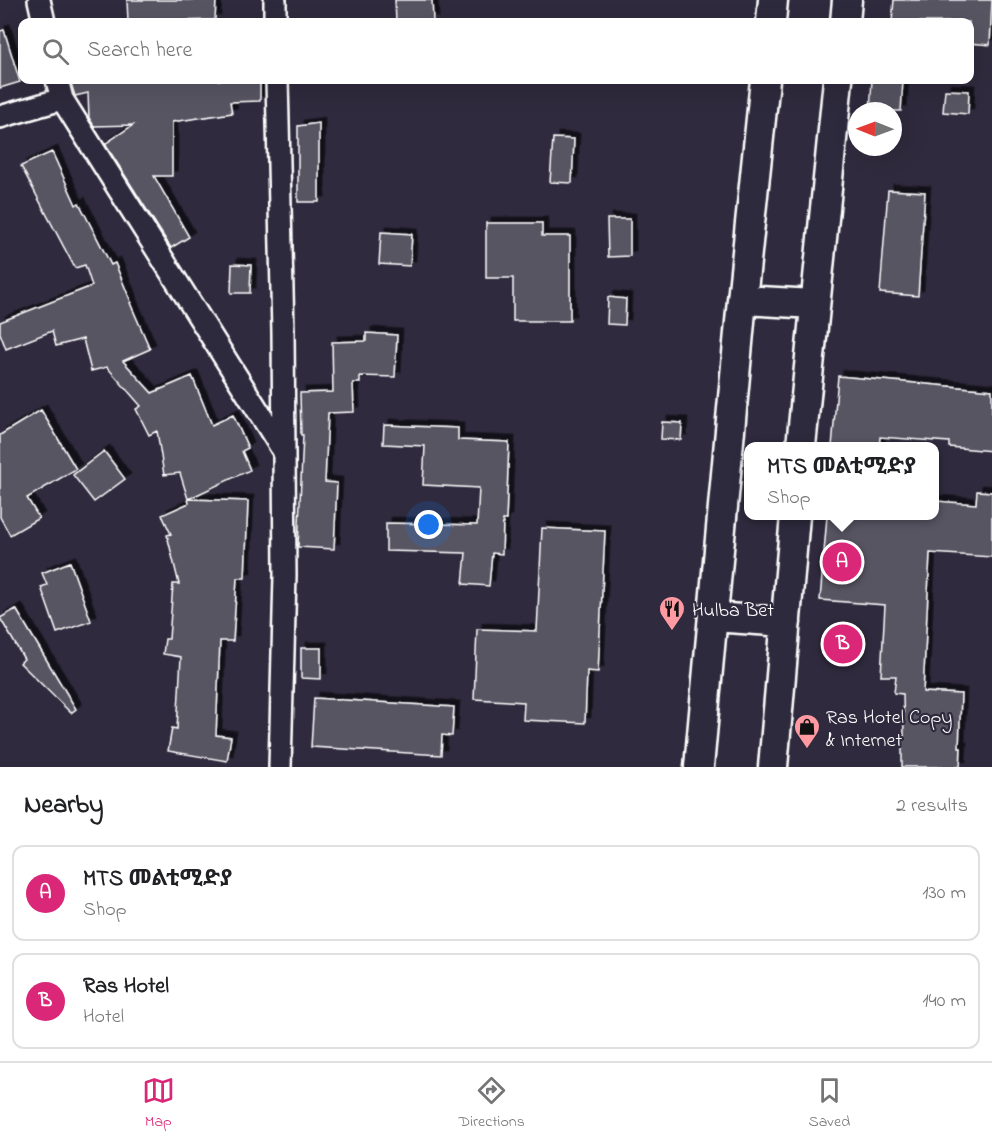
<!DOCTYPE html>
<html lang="en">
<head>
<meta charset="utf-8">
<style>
  :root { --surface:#fff; --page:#f2f2f2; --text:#202124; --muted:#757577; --line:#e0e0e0; --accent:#db2777 }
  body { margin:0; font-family:"Indie Flower","Noto Sans Ethiopic",sans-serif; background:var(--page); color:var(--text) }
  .compass { position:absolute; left:848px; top:102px; width:54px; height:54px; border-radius:50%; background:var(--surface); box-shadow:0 6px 24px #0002; rotate:271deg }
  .you { position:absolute; left:429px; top:525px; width:21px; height:21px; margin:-15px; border:4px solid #fff; border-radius:50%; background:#1a73e8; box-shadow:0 0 0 9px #1a73e833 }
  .badge { display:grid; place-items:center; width:39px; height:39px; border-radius:50%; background:var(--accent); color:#fff; font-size:20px; font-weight:700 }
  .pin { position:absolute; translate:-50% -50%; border:3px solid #fff; box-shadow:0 2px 6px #0006 }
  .popup { position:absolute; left:744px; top:442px; width:195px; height:78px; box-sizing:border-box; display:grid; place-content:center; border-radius:12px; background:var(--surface); filter:drop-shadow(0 2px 4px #0005); font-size:20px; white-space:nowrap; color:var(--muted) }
  .popup b { font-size:22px; color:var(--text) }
  .popup::after { content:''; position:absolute; left:50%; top:100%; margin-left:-12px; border:12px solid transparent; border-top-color:var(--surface) }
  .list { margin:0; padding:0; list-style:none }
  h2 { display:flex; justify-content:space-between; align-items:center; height:78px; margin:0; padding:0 24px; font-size:26px }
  h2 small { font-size:20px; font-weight:400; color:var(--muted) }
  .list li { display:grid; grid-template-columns:39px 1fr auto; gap:18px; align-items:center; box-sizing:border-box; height:96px; margin:0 12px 12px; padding:0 12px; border:2px solid var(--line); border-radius:12px }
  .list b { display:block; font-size:22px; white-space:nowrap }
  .list p { margin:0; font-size:20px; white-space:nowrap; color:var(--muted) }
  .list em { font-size:20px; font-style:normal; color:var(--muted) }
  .icon { flex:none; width:33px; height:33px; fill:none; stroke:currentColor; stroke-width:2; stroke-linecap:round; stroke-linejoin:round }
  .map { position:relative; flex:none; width:992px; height:767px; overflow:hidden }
  .search { position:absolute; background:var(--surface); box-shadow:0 6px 24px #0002; left:18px; right:18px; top:18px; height:66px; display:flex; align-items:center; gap:15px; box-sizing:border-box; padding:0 21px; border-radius:12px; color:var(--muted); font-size:22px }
  .sheet { height:294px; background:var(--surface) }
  nav { display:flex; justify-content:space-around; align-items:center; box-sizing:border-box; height:84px; border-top:2px solid var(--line); background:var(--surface); font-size:16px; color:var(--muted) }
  nav a { display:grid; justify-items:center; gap:3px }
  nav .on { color:var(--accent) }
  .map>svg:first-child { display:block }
  .building { fill:#595564; stroke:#fff; stroke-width:1.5; filter:url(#shadow) }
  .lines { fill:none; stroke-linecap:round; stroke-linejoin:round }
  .minor-casing { stroke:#fff; stroke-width:26 }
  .secondary-casing { stroke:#fff; stroke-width:33 }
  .minor { stroke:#2f2a3d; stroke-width:21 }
  .secondary { stroke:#2f2a3d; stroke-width:28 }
  .labels { text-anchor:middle; stroke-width:4.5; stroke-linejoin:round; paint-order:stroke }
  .poi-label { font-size:20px; fill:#fff; stroke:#2f2a3d; text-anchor:start }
</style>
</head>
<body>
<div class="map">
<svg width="992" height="767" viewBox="0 0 992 767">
  <defs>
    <filter id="shadow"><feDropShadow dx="5.5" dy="-5.5" stdDeviation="0" flood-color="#0009"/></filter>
  </defs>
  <rect width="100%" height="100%" fill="#2f2a3d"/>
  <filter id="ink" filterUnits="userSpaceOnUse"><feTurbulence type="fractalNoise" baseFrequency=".0167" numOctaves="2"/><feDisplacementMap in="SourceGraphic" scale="12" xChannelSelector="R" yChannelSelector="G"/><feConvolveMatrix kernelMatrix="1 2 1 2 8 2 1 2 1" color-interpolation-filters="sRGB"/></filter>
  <g filter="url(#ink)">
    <!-- building -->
    <path class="building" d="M 127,0 L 216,0 L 215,20 L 128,22 Z
      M 395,0 L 432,0 L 433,22 L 396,22 Z
      M 894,0 L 992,0 L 990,45 L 969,43 L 969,22 L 892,22 Z
      M 4,30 L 20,82 L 0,88 L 0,31 Z
      M 70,80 L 260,80 L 260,101 L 230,102 L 232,113 L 172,122 L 172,176 L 154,176 L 189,237 L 171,248 L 105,144 L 133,125 L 94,126 L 89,118 L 88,93 L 75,96 Z
      M 872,80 L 903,80 L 901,111 L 870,111 Z
      M 945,90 L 969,91 L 968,114 L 943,112 Z
      M 319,123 L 319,202 L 298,202 L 298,126 Z
      M 553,138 L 574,139 L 572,183 L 550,182 Z
      M 52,152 L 76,205 L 79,203 L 111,265 L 115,263 L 131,302 L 130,303 L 150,349 L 123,361 L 152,393 L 192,376 L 212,425 L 233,415 L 248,448 L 242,451 L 250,470 L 188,499 L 180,473 L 164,475 L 157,431 L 149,435 L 136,409 L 141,406 L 107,367 L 91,371 L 83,339 L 56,346 L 52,331 L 6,349 L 0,333 L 0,322 L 92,286 L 85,265 L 75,268 L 21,166 Z
      M 888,190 L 925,192 L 918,296 L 880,293 Z
      M 607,219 L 630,219 L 630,256 L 608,257 Z
      M 486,223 L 542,223 L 542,236 L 570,236 L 570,321 L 513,321 L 513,278 L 486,278 Z
      M 381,232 L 412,234 L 410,266 L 379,264 Z
      M 232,264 L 251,265 L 250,293 L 231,293 Z
      M 608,297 L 626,299 L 625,325 L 607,324 Z
      M 366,333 L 397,335 L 395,377 L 360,376 L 360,383 L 353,383 L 354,412 L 328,413 L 325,482 L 337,483 L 334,549 L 298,547 L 303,435 L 301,435 L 300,393 L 333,392 L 332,342 L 366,341 Z
      M 838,376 L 992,390 L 992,451 L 949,447 L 949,442 L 880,437 L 879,447 L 832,447 Z
      M 41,410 L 76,469 L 27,498 L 39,518 L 10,535 L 0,517 L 0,435 Z
      M 662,422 L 682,423 L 681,440 L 661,439 Z
      M 384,425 L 458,428 L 458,440 L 509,442 L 506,520 L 503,520 L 502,554 L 492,553 L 489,586 L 463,584 L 466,553 L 386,551 L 386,523 L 477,525 L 479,488 L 423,485 L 425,446 L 383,444 Z
      M 104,451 L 125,479 L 94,502 L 73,475 Z
      M 977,491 L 992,492 L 992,557 L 930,553 L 923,692 L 961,694 L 959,748 L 961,748 L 960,767 L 902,767 L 902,736 L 904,736 L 903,694 L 894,693 L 896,676 L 881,676 L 885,605 L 820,600 L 827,516 L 935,516 L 935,501 L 976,504 Z
      M 188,499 L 248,501 L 245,578 L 237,578 L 233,641 L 220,641 L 216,735 L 231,737 L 227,761 L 168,751 L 172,728 L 177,729 L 181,657 L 163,654 L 165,639 L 169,639 L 173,584 L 179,584 L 167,535 L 171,534 L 162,515 L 189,503 Z
      M 542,528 L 605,531 L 598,672 L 587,671 L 585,723 L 523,720 L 524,702 L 474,699 L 477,629 L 537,631 Z
      M 70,562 L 91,621 L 57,633 L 41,587 L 47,585 L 42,573 Z
      M 16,609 L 76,709 L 71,713 L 20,663 L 24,659 L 0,618 Z
      M 301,648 L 321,648 L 321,679 L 301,678 Z
      M 314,698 L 454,707 L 452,736 L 442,735 L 441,755 L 311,747 Z"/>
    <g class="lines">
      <defs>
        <path id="minor" d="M 39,0 L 44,22
          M 275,0 L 275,22
          M 57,80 L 62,99 L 284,452
          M 277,80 L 283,332 L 285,575 L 280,767
          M 0,117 L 62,99"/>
        <path id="secondary" d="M 771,22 L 773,0
          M 845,22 L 847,0
          M 742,300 L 815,304
          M 801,446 L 838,80
          M 713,617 L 786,622
          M 699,767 L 742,300 L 765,80
          M 773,767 L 795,516"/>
      </defs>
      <!-- minor casing -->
      <use href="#minor" class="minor-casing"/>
      <!-- secondary casing -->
      <use href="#secondary" class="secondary-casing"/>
      <!-- minor -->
      <use href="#minor" class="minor"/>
      <!-- secondary -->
      <use href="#secondary" class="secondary"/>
    </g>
  </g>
  <!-- icons -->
  <defs>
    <symbol id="restaurant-pin" viewBox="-11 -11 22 30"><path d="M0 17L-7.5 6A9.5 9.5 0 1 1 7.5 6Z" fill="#ff9aa2" stroke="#2f2a3d"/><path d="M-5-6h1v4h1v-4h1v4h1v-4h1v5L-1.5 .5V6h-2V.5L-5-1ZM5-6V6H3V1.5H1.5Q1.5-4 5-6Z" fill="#111"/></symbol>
    <symbol id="shop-pin" viewBox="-11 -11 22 30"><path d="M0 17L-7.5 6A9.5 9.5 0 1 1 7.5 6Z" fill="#ff9aa2" stroke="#2f2a3d"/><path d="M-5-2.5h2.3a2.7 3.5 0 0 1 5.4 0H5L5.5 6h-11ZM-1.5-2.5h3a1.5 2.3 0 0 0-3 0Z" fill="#111"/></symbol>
  </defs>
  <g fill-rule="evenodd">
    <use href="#restaurant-pin" x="657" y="594" width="30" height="40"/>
    <use href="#shop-pin" x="792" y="712" width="30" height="40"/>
  </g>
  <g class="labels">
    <!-- poi labels -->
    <g class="poi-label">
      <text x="692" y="616">Hulba Bet</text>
      <text x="826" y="723">Ras Hotel Copy<tspan x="826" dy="23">&amp; Internet</tspan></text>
    </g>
  </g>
</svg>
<svg class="compass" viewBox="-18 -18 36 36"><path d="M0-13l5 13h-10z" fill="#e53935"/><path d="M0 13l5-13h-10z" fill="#757577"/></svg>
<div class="you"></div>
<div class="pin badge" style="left:842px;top:562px">A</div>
<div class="popup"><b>MTS መልቲሚድያ</b>Shop</div>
<div class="pin badge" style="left:843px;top:644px">B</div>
<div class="search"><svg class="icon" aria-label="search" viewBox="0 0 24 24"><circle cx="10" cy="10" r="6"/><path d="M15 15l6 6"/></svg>Search here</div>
</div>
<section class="sheet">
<h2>Nearby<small>2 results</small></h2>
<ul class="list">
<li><span class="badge">A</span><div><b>MTS መልቲሚድያ</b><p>Shop</p></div><em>130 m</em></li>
<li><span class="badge">B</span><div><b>Ras Hotel</b><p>Hotel</p></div><em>140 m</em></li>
</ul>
</section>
<nav>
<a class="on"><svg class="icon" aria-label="map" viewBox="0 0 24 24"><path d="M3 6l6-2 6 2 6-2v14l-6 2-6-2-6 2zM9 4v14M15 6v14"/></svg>Map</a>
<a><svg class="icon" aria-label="directions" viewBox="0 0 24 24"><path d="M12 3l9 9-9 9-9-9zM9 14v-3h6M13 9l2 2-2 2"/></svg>Directions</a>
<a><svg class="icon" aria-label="saved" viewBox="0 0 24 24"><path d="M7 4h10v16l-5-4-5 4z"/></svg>Saved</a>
</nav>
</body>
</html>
